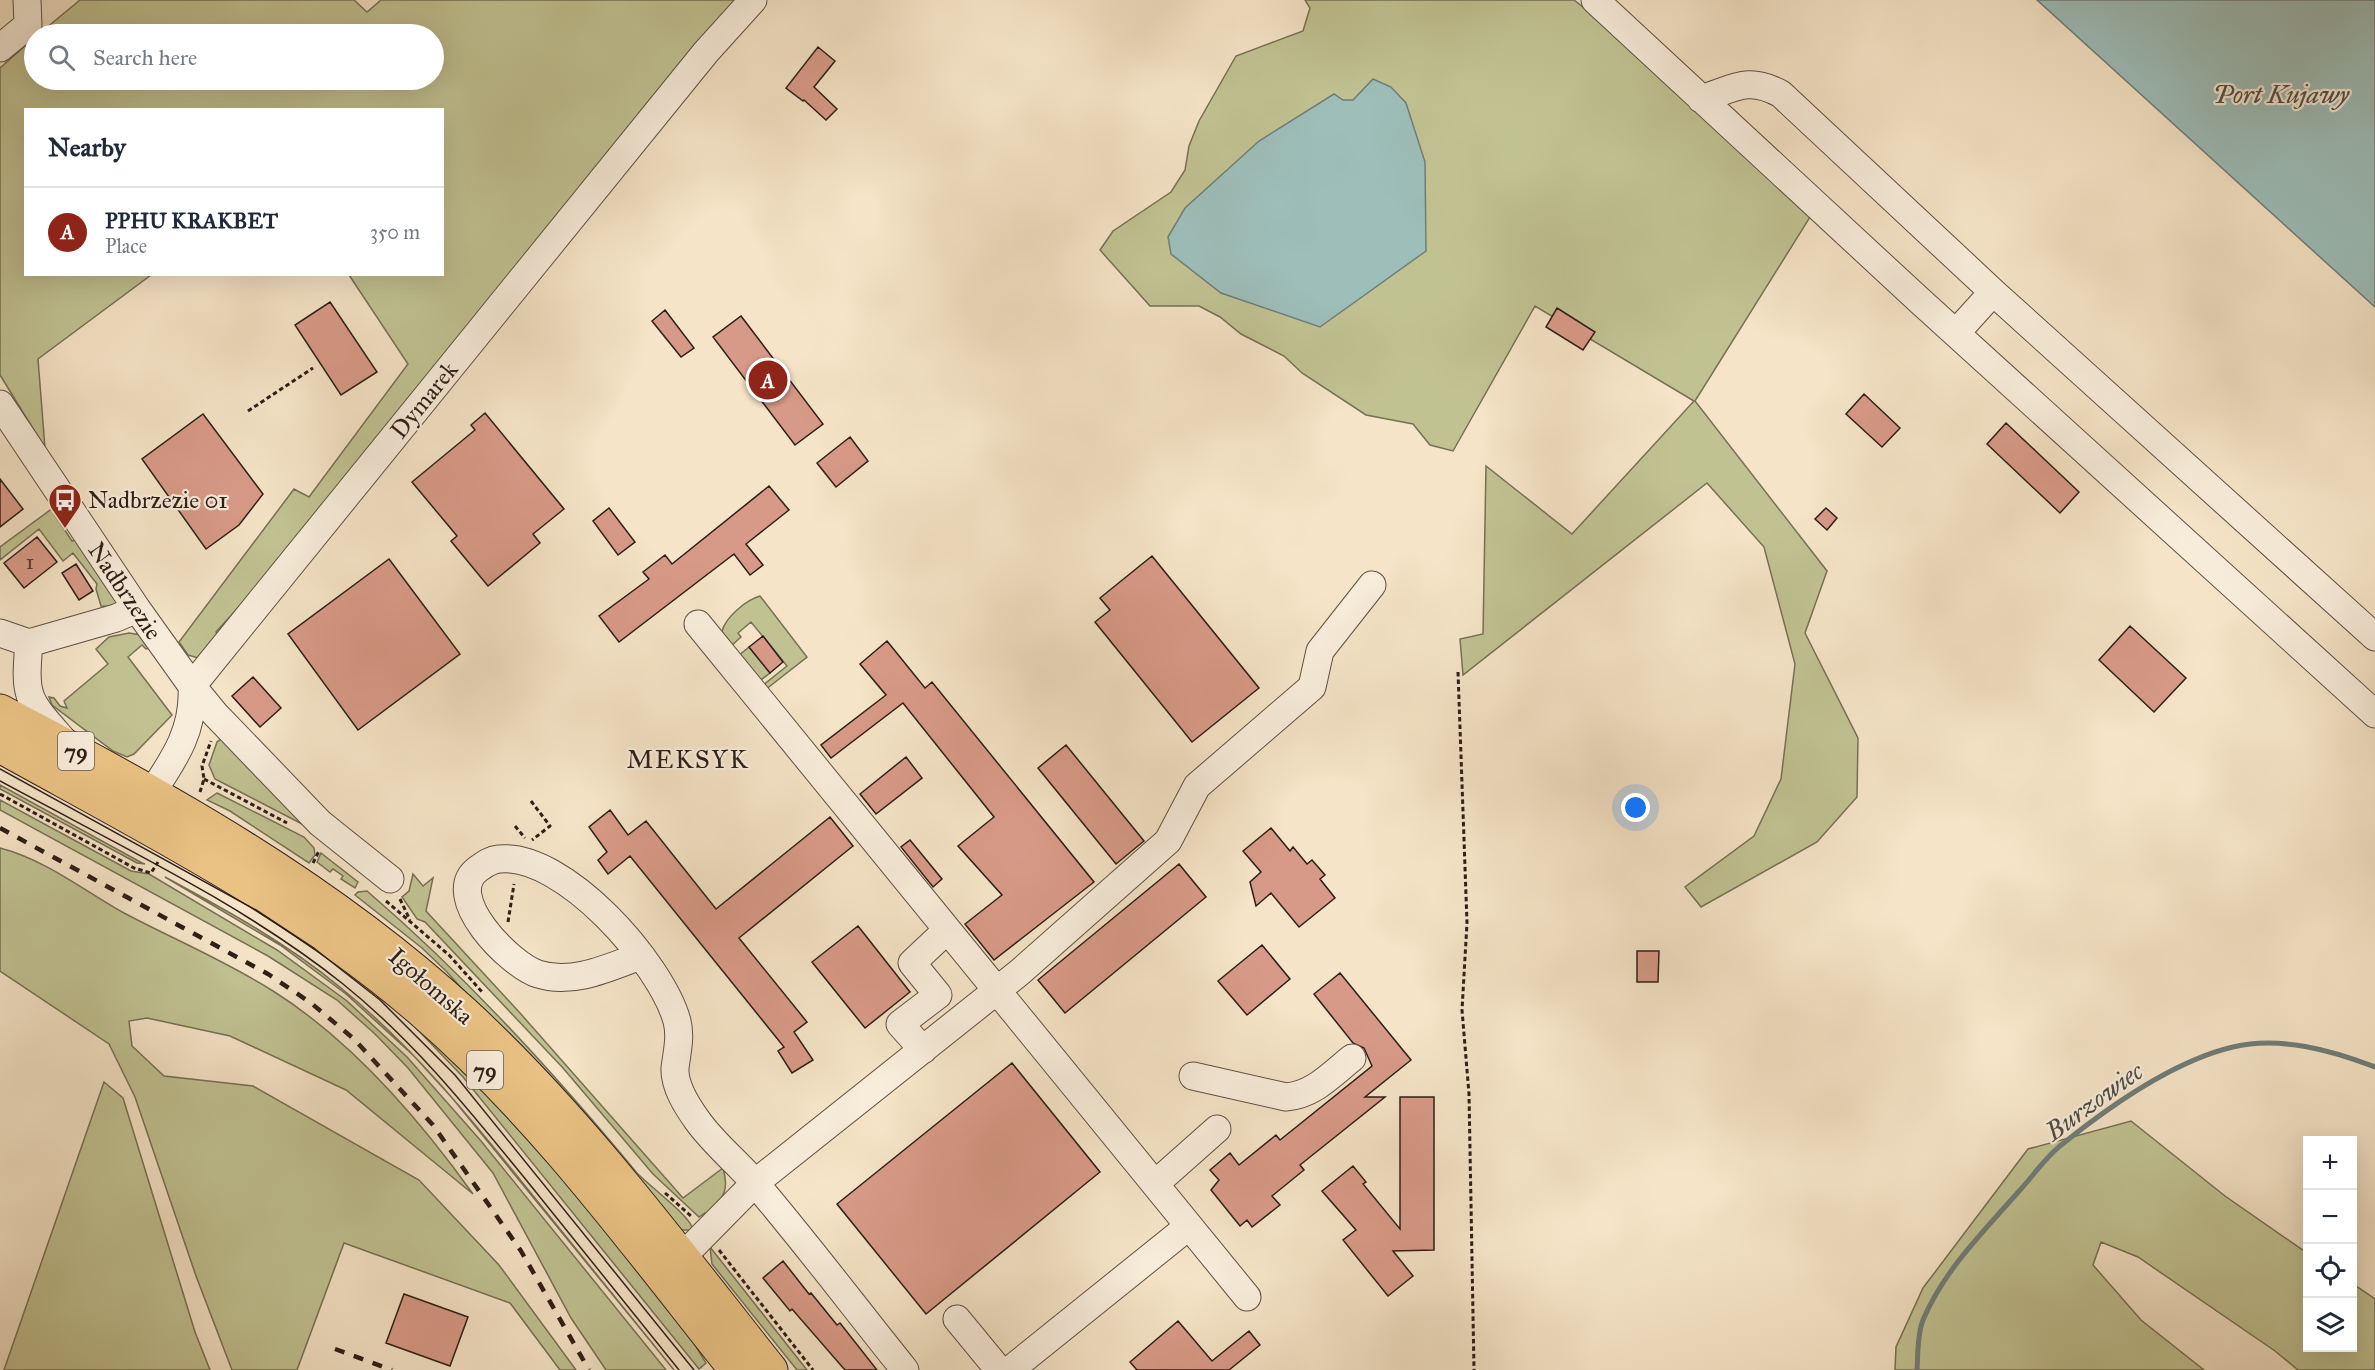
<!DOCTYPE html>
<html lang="en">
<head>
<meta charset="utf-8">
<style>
  :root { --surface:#fff; --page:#f6f6f7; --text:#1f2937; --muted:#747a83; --line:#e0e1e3; --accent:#8f2418 }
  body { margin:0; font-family:"IM FELL Great Primer",serif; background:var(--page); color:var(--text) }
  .controls { position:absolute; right:18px; bottom:18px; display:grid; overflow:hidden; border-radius:0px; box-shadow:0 6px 24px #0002 }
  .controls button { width:54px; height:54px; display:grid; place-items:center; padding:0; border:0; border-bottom:2px solid var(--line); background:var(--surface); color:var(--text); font:30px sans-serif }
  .you { position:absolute; left:1636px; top:808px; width:21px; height:21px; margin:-15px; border:4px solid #fff; border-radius:50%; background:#1a73e8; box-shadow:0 0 0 9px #1a73e833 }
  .badge { display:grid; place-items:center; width:39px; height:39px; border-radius:50%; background:var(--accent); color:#fff; font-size:20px; font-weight:700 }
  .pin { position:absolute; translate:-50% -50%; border:3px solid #fff; box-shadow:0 2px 6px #0006 }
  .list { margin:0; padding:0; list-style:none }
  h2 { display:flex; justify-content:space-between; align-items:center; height:78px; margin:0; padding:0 24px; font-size:26px }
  h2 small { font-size:20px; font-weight:400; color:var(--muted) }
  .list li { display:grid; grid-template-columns:39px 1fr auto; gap:18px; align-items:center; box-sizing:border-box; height:90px; padding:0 24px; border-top:2px solid var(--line) }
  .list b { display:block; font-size:22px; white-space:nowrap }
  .list p { margin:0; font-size:20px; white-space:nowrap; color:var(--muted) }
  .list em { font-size:20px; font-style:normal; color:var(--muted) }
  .icon { flex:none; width:33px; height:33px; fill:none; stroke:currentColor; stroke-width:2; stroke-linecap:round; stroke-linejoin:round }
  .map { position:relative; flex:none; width:2375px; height:1370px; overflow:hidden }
  .search { position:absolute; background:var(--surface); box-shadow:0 6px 24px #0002; left:24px; top:24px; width:420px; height:66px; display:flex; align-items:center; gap:15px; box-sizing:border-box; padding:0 21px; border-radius:33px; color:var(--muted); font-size:22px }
  .panel { position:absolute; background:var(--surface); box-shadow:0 6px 24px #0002; left:24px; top:108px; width:420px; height:168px; border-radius:0px }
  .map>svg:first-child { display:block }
  .green { fill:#c1c292; stroke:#777055; stroke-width:1.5 }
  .water { fill:#9dbeb9; stroke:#707e79; stroke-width:1.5 }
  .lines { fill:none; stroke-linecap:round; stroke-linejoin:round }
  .stream { stroke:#707e79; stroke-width:5 }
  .building { fill:#d89a88; stroke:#2d1e18; stroke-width:1.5 }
  .minor-casing { stroke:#5f5044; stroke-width:29 }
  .major-casing { stroke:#2d1e18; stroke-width:35 }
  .path { stroke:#2d1e18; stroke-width:3; stroke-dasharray:4.5 3; stroke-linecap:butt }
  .minor { stroke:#f8eddb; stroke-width:27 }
  .major { stroke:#eac284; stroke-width:33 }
  .tram { stroke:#2d1e18; stroke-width:1.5 }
  .rail { stroke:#2d1e18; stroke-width:4.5; stroke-dasharray:10 10; stroke-linecap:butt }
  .labels { text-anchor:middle; stroke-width:4.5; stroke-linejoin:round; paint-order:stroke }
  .number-label { font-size:21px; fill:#583d34 }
  .shield { fill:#f8eddb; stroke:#6a5c52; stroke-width:1.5 }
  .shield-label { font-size:22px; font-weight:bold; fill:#2d1e18 }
  .street-label { font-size:24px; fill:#2d1e18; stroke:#f8eddb }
  .poi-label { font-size:24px; fill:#2d1e18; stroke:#f8eddb; text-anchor:start }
  .water-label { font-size:26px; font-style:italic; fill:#4f4e48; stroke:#f8eddb }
  .neighbourhood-label { font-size:26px; letter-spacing:1.5px; fill:#2d1e18; stroke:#f8eddb }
</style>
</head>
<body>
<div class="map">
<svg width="2375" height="1370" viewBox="0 0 2375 1370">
  <rect width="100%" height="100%" fill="#f5e4c7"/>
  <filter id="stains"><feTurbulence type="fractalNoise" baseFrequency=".00333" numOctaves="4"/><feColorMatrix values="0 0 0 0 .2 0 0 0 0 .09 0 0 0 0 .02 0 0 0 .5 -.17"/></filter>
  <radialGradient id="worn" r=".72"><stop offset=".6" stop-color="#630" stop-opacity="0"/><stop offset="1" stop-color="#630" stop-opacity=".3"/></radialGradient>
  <!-- green -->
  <path class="green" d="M 80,0 L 354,0 L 367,12 L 381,0 L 736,0 L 297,543 L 216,632 L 218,637 L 198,658 L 188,655 L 179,642 L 294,489 L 309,497 L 408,364 L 349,275 L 442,274 L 442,110 L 26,110 L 26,274 L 151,275 L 38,359 L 45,448 L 0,375 L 0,68 L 34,38 L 34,80 L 434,80 L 434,34 L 39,34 Z
    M 1305,0 L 1574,0 L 1603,23 L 1812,214 L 1695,401 L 1827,571 L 1805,633 L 1858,738 L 1857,797 L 1817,842 L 1701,907 L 1685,887 L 1754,836 L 1781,779 L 1795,664 L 1764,547 L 1707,483 L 1463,675 L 1460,639 L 1483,634 L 1486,466 L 1572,534 L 1694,401 L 1535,306 L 1453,451 L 1430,445 L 1413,424 L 1366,415 L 1302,373 L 1284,356 L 1241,334 L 1220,317 L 1199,306 L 1150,306 L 1100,250 L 1113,231 L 1171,192 L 1185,170 L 1189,146 L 1199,121 L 1236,56 L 1303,31 L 1310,8 Z
    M 57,505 L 59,509 L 54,514 L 72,541 L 79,538 L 117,602 L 115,607 L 101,606 L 96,589 L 97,584 L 73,553 L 63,561 L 39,529 L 0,560 L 0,547 Z
    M 760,596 L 807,657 L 765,690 L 762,686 L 787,666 L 751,622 L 738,633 L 741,637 L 730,647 L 722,631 C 726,617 746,600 760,596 Z
    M 129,633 L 141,635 L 150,648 L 146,649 L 142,645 L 128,657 L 172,715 L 134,754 L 127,757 L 113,751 L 52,705 L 49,697 L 54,698 L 60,706 L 67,708 L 64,701 L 108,664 L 96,649 L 109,637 Z
    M 749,647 L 770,673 L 758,682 L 738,656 Z
    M 221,739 L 306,826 L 215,779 L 209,765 L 217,742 Z
    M 0,785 L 142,863 L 145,864 L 137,863 L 0,789 Z
    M 217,793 L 304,837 L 314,848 L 315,855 L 309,863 L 230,811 L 207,800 Z
    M 0,800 L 131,871 L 149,874 L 277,950 L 347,1001 L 407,1057 L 481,1141 L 666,1370 L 606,1370 L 571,1318 L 493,1173 L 408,1068 L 375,1034 L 337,1000 L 268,956 L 0,810 Z
    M 0,848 C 46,860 83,890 124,913 C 173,939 226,961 273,991 C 351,1040 420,1120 473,1194 L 346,1090 L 230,1036 L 147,1018 L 129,1021 L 132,1046 L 164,1076 L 253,1086 L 419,1180 L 499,1265 L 576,1370 L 560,1370 L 510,1303 L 344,1243 L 297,1370 L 232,1370 L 196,1276 L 135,1097 L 109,1044 L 0,971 Z
    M 321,853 L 358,882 L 355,888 L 341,879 L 343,876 L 333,869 L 330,872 L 317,862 Z
    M 413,874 L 423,886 L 433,878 L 426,911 L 520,1013 L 683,1198 L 723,1168 C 730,1192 722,1198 708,1216 L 705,1213 L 699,1217 L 653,1174 L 563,1068 L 425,922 L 417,919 L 402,897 L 409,891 Z
    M 165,877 C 226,910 287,943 341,988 C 412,1046 468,1115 526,1187 C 575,1248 624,1309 674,1370 L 453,1099 L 414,1056 L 346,994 L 280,945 Z
    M 367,891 C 466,976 554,1073 637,1173 C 649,1186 692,1217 693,1230 L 679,1230 L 447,972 L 422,948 L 355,895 L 358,892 Z
    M 394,1005 L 521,1125 L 685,1328 L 706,1363 L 699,1369 L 463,1077 Z
    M 104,1082 L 123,1098 L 195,1332 L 210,1370 L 4,1370 Z
    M 2131,1121 L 2225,1196 L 2307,1253 L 2308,1348 L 2352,1348 L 2353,1284 L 2375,1299 L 2375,1370 L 2298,1370 L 2275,1351 L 2138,1257 L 2101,1242 L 2093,1265 L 2141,1320 L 2204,1370 L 1895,1370 L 1896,1347 L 1923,1288 L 2028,1149 Z
    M 710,1247 L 807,1370 L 797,1370 L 712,1264 Z"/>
  <!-- water -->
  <path class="water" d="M 2037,0 L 2375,0 L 2375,307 Z
    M 1373,79 L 1391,87 L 1406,103 L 1425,162 L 1426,251 L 1320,327 L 1221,293 L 1171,254 L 1168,237 L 1185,208 L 1259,141 L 1334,94 L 1343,100 L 1353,100 Z"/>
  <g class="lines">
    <!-- stream -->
    <path class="stream" d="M 1917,1370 C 1918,1355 1917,1335 1923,1320 C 1944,1270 1984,1231 2020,1190 C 2033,1176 2045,1158 2060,1146 C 2107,1108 2173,1061 2233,1047 C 2280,1036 2331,1050 2375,1067"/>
  </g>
  <!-- building -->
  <path class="building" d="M 818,47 L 835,61 L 814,87 L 837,109 L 826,120 L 804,100 L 803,101 L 786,88 Z
    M 330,302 L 377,372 L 341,395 L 295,325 Z
    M 1557,308 L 1595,332 L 1583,350 L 1546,327 Z
    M 665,310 L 694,348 L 681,357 L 652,321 Z
    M 741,316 L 823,424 L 795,445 L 713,337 Z
    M 1864,394 L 1900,428 L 1882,447 L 1846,414 Z
    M 485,413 L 564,509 L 533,534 L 540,543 L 488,586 L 451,541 L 457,536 L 412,482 L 475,430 L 471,425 Z
    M 203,414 L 263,494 L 239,525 L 206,549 L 142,459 Z
    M 2006,423 L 2079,492 L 2060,513 L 1987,444 Z
    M 850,437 L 868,461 L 836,487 L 817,463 Z
    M 0,479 L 23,509 L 0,527 Z
    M 769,486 L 789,510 L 746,544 L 763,565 L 750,575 L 734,554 L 619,642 L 599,616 L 649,579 L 643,572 L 665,555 L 672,564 Z
    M 609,508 L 635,542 L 618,555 L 593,521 Z
    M 1826,508 L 1837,518 L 1827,530 L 1815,519 Z
    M 37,537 L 57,562 L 24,588 L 4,563 Z
    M 1152,556 L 1259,688 L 1192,742 L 1095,622 L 1110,610 L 1100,598 Z
    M 389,559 L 460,654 L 358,730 L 288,634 Z
    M 76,564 L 93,591 L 79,600 L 62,573 Z
    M 2130,626 L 2186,678 L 2154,712 L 2099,660 Z
    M 763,636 L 783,662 L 770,673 L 749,647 Z
    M 887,641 L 925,688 L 932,682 L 1094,882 L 994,960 L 965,924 L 1002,895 L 958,846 L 994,817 L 903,703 L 831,758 L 821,745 L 886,695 L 860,664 Z
    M 253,677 L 281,708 L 260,727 L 232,696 Z
    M 1066,745 L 1144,841 L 1116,864 L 1038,768 Z
    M 906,757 L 922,778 L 876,814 L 860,794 Z
    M 610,810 L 628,835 L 646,821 L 716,909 L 830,817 L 853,846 L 739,938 L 807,1022 L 794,1032 L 813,1060 L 792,1073 L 778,1051 L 784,1047 L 630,856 L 608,874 L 598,860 L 607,852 L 589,827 Z
    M 1271,828 L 1290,851 L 1293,847 L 1307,864 L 1312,860 L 1325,875 L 1320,879 L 1335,898 L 1299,927 L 1271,893 L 1256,906 L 1250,882 L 1261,872 L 1243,851 Z
    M 910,840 L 942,879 L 933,887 L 901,847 Z
    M 1179,864 L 1206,897 L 1065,1013 L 1038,980 Z
    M 858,926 L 910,992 L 865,1028 L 812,962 Z
    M 1262,945 L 1290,979 L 1247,1015 L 1218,981 Z
    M 1637,951 L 1659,951 L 1658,982 L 1637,982 Z
    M 1340,973 L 1411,1060 L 1365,1097 L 1385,1097 L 1300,1165 L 1304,1170 L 1272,1196 L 1280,1205 L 1252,1227 L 1247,1220 L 1240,1226 L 1211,1190 L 1219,1180 L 1210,1170 L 1230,1153 L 1239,1165 L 1276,1135 L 1280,1140 L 1372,1066 L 1364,1048 L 1353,1043 L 1314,994 Z
    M 1012,1063 L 1100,1172 L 926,1314 L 837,1204 Z
    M 1400,1097 L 1434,1097 L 1434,1250 L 1393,1251 L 1413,1276 L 1388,1296 L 1343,1240 L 1356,1230 L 1322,1191 L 1353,1166 L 1366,1182 L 1363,1184 L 1400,1229 Z
    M 783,1261 L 809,1294 L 811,1293 L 837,1325 L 840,1323 L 877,1370 L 845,1370 L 792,1309 L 790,1311 L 763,1278 Z
    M 404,1294 L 468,1317 L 450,1366 L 386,1343 Z
    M 1178,1321 L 1212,1361 L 1249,1331 L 1260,1345 L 1229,1370 L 1137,1370 L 1130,1362 Z"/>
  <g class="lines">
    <defs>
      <path id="minor" d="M 1595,0 L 1919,300 L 2375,714
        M 0,48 L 28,25 L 27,0
        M 1701,99 C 1735,88 1748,76 1781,94 L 1993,292 L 2375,637
        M 1956,333 L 1993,292
        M 0,404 L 137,609 L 192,686 L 215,714 L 320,823 L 390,879
        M 698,624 L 1247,1297
        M 0,633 L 29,643 L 116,618 L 137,609
        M 29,643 C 24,698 27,699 63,740
        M 140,811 C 166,769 195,738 192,686 L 706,52 L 753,0
        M 640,956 C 608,968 572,985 538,974 C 510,965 441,896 478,869 C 485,864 490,860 499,859 C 563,852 661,963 677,1021 C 681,1037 677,1052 675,1068 C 674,1086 687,1106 697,1120 C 713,1143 737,1162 755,1183 C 807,1244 855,1308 905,1370
        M 923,1050 L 900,1024 L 938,995 L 912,963 L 947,930
        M 1193,1076 L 1286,1097 C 1313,1095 1331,1075 1352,1058
        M 1155,1184 L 1217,1129
        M 682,1257 L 755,1183 L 1020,972 L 1168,841 L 1197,786 L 1312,687 L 1320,651 L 1372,585
        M 957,1319 L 999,1370
        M 1010,1370 L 1189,1226"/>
      <path id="major" d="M 0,711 C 165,797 327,887 465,1014 C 580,1120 674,1248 771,1370
        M 0,746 C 146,827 296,902 423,1012 C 543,1116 637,1246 736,1370"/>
    </defs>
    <!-- minor casing -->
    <use href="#minor" class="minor-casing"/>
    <!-- major casing -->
    <use href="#major" class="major-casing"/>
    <!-- path -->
    <path class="path" d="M 248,411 L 313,368
      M 1458,672 L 1467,923 L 1462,1010 L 1469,1094 L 1474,1370
      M 204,779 L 287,823
      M 200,792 L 204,779 L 202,766 L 211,741
      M 0,794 L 134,868 L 151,873 L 158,862
      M 531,801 L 550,826 L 532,840
      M 515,826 L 525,838
      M 313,863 L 319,851
      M 400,899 L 410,920
      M 386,901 L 449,955 L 483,993
      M 508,922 L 514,884
      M 665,1193 L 692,1217
      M 719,1250 L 813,1370"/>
    <!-- minor -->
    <use href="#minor" class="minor"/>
    <!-- major -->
    <use href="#major" class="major"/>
    <!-- tram -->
    <path class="tram" d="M 0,769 L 256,910 L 315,949 L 380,1000 L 455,1075 L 694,1370
      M 0,781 C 114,843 242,903 343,984 C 414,1041 469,1110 527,1181 C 578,1244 629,1307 679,1370"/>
    <!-- rail -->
    <path class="rail" d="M 0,828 L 268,974 L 311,1003 L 354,1039 L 433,1125 L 521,1251 L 589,1370
      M 335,1349 L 392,1370"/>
  </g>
  <!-- icons -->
  <defs>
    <symbol id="bus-pin" viewBox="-11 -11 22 30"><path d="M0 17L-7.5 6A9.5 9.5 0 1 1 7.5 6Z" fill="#8f2418" stroke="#f8eddb"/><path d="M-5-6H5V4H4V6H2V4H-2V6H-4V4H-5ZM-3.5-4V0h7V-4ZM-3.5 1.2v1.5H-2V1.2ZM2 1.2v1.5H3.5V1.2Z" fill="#fff"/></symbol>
  </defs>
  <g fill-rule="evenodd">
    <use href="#bus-pin" x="46" y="481" width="38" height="52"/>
  </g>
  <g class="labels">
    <!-- number labels -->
    <g class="number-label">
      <text x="30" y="569">1</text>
    </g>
    <!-- shield labels -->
    <g class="shield">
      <rect x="58" y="732" width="36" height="38" rx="4.5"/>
      <rect x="467" y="1051" width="36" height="38" rx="4.5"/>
    </g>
    <g class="shield-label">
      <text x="76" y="759">79</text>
      <text x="485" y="1078">79</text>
    </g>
    <!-- street labels -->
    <g class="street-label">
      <text transform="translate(424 400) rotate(-51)" y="8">Dymarek</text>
      <text transform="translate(125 591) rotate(56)" y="8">Nadbrzezie</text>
      <text transform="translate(431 986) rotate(41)" y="8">Igołomska</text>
    </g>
    <!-- poi labels -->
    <g class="poi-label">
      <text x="88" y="508">Nadbrzezie 01</text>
    </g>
    <!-- water labels -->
    <g class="water-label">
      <text x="2281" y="103">Port Kujawy</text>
      <text transform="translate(2094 1101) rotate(-36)" y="9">Burzowiec</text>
    </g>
    <!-- neighbourhood labels -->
    <g class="neighbourhood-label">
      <text x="688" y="768">MEKSYK</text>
    </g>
  </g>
  <rect width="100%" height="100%" filter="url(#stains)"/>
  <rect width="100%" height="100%" fill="url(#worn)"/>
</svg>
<div class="controls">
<button>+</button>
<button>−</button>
<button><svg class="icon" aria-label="locate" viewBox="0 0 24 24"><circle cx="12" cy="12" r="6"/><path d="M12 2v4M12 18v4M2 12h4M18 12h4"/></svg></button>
<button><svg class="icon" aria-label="layers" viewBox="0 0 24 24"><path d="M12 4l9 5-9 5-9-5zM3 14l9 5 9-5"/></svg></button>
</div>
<div class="you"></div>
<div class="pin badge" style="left:768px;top:380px">A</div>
<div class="search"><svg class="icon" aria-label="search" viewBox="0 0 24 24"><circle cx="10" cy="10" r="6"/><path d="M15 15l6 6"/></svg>Search here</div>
<section class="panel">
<h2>Nearby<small></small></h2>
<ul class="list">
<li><span class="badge">A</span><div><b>PPHU KRAKBET</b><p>Place</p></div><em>350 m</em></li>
</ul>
</section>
</div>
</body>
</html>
